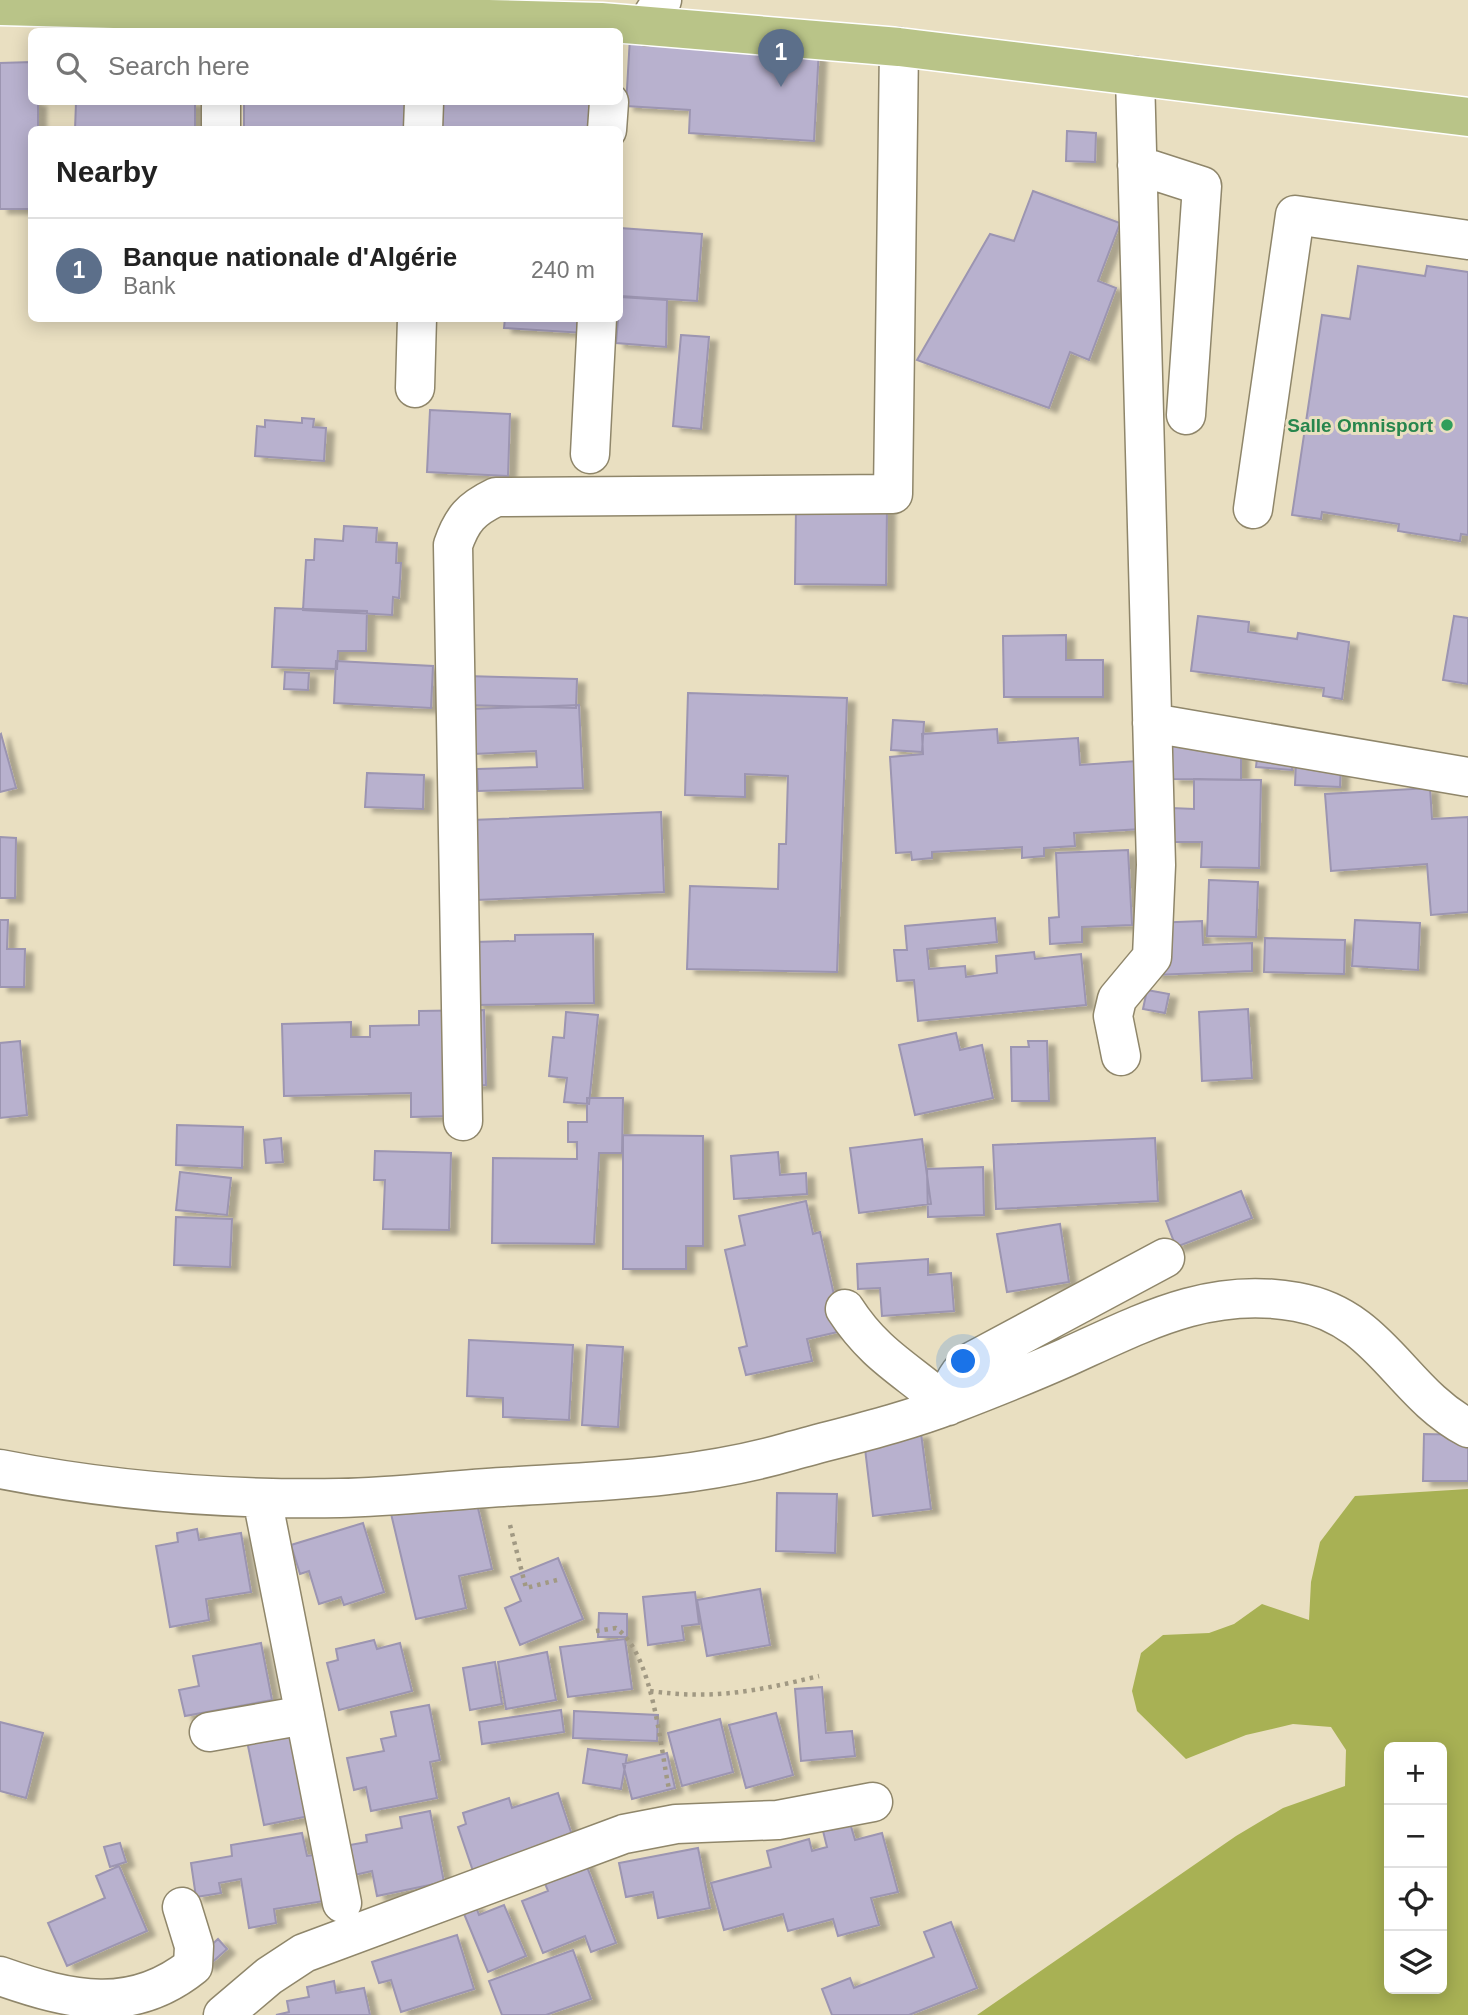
<!DOCTYPE html>
<html lang="en">
<head>
<meta charset="utf-8">
<style>
  :root { --surface:#fff; --page:#f6f6f6; --text:#222; --muted:#767676; --line:#e0e0e0; --accent:#0b8043 }
  body { margin:0; font-family:Arial,sans-serif; background:var(--page); color:var(--text) }
  .controls { position:absolute; right:21px; bottom:21px; display:grid; overflow:hidden; border-radius:10px; box-shadow:0 4px 18px #0003 }
  .controls button { width:63px; height:63px; display:grid; place-items:center; padding:0; border:0; border-bottom:2px solid var(--line); background:var(--surface); color:var(--text); font:35px sans-serif }
  .you { position:absolute; left:964px; top:1362px; width:24px; height:24px; margin:-18px; border:5px solid #fff; border-radius:50%; background:#1a73e8; box-shadow:0 0 0 10px #1a73e833 }
  .badge { display:grid; place-items:center; width:46px; height:46px; border-radius:50%; background:var(--accent); color:#fff; font-size:23px; font-weight:700 }
  .pin { position:absolute; translate:-50% -58px; filter:drop-shadow(0 2px 4px #0008) }
  .pin::after { content:''; position:absolute; top:37px; width:24px; height:21px; background:inherit; clip-path:polygon(0 0,100% 0,50% 100%) }
  .list { margin:0; padding:0; list-style:none }
  h2 { display:flex; justify-content:space-between; align-items:center; height:91px; margin:0; padding:0 28px; font-size:30px }
  h2 small { font-size:23px; font-weight:400; color:var(--muted) }
  .list li { display:grid; grid-template-columns:46px 1fr auto; gap:21px; align-items:center; box-sizing:border-box; height:105px; padding:0 28px; border-top:2px solid var(--line) }
  .list b { display:block; font-size:26px; white-space:nowrap }
  .list p { margin:0; font-size:23px; white-space:nowrap; color:var(--muted) }
  .list em { font-size:23px; font-style:normal; color:var(--muted) }
  .icon { flex:none; width:38px; height:38px; fill:none; stroke:currentColor; stroke-width:2; stroke-linecap:round; stroke-linejoin:round }
  .map { position:relative; flex:none; width:1468px; height:2015px; overflow:hidden }
  .search { position:absolute; background:var(--surface); box-shadow:0 4px 18px #0003; left:28px; top:28px; width:595px; height:77px; display:flex; align-items:center; gap:18px; box-sizing:border-box; padding:0 24px; border-radius:10px; color:var(--muted); font-size:26px }
  .panel { position:absolute; background:var(--surface); box-shadow:0 4px 18px #0003; left:28px; top:126px; width:595px; height:196px; border-radius:10px }
  .map>svg:first-child { display:block }
  .forest { fill:#a8b154; fill-rule:evenodd }
  .building { fill:#b8b1ce; stroke:#9c95b1; stroke-width:2; filter:url(#shadow) }
  .lines { fill:none; stroke-linecap:round; stroke-linejoin:round }
  .minor-casing { stroke:#8f866a; stroke-width:41 }
  .primary-casing { stroke:#fff; stroke-width:41 }
  .path { stroke:#a19983; stroke-width:4.5; stroke-dasharray:3.5 5; stroke-linecap:butt }
  .minor { stroke:#fff; stroke-width:38 }
  .primary { stroke:#b9c488; stroke-width:38 }
  .leisure-dot { fill:#2e9e5b; stroke:#e9dfc1; stroke-width:2.5 }
  .labels { text-anchor:middle; stroke-width:6; stroke-linejoin:round; paint-order:stroke }
  .leisure-label { font-size:19px; font-weight:bold; fill:#27864d; stroke:#e9dfc1; text-anchor:end }
</style>
</head>
<body>
<div class="map">
<svg width="1468" height="2015" viewBox="0 0 1468 2015">
  <defs>
    <filter id="shadow"><feDropShadow dx="8" dy="4.5" stdDeviation="2" flood-color="#0004"/></filter>
  </defs>
  <rect width="100%" height="100%" fill="#e9dfc1"/>
  <!-- forest -->
  <path class="forest" d="M 1468,1489 L 1468,2015 L 977,2015 L 1236,1836 L 1283,1808 L 1345,1786 L 1346,1750 L 1331,1727 L 1293,1724 L 1246,1735 L 1186,1759 L 1137,1711 L 1132,1691 L 1141,1653 L 1163,1635 L 1209,1633 L 1234,1624 L 1262,1604 L 1309,1620 L 1311,1582 L 1320,1542 L 1355,1496 ZM 1389,1747 L 1442,1747 L 1442,1989 L 1389,1989 Z"/>
  <!-- building -->
  <path class="building" d="M 630,37 L 819,48 L 814,141 L 689,133 L 690,110 L 626,106 Z
    M 32,62 L 32,102 L 38,102 L 38,130 L 32,130 L 32,209 L 0,209 L 0,63 Z
    M 76,102 L 195,102 L 195,130 L 75,130 Z
    M 244,102 L 412,102 L 411,128 L 244,130 Z
    M 440,102 L 596,102 L 594,130 L 439,130 Z
    M 1067,131 L 1096,133 L 1095,162 L 1066,161 Z
    M 1033,191 L 1120,223 L 1098,281 L 1116,288 L 1089,360 L 1070,352 L 1049,408 L 917,360 L 990,234 L 1014,241 Z
    M 620,228 L 702,234 L 697,301 L 620,296 Z
    M 1358,266 L 1425,276 L 1427,266 L 1468,272 L 1468,535 L 1461,534 L 1460,541 L 1398,531 L 1399,524 L 1322,512 L 1321,519 L 1292,515 L 1322,315 L 1350,319 Z
    M 620,297 L 667,300 L 666,347 L 616,343 Z
    M 505,318 L 586,318 L 585,333 L 504,328 Z
    M 681,335 L 709,337 L 701,429 L 673,426 Z
    M 430,410 L 510,414 L 508,476 L 427,472 Z
    M 302,418 L 314,419 L 313,427 L 326,428 L 324,461 L 255,456 L 257,426 L 265,427 L 265,420 L 302,423 Z
    M 796,508 L 887,508 L 886,585 L 795,584 Z
    M 344,526 L 377,528 L 376,542 L 397,543 L 396,563 L 401,563 L 399,598 L 393,597 L 392,615 L 303,610 L 306,560 L 314,560 L 315,539 L 343,541 Z
    M 275,608 L 367,611 L 366,651 L 338,651 L 337,669 L 272,667 Z
    M 1198,616 L 1249,622 L 1248,632 L 1297,639 L 1298,633 L 1349,642 L 1342,699 L 1323,696 L 1324,688 L 1191,671 Z
    M 1454,616 L 1468,618 L 1468,684 L 1443,680 Z
    M 1066,635 L 1066,660 L 1103,660 L 1103,697 L 1004,697 L 1003,636 Z
    M 336,661 L 433,666 L 431,708 L 334,703 Z
    M 285,672 L 309,673 L 308,690 L 284,689 Z
    M 466,676 L 577,679 L 576,708 L 465,705 Z
    M 688,693 L 847,698 L 837,972 L 687,969 L 690,886 L 778,889 L 779,844 L 786,844 L 788,776 L 745,774 L 745,797 L 685,795 Z
    M 579,705 L 583,788 L 478,791 L 477,769 L 537,767 L 536,751 L 474,754 L 472,709 Z
    M 893,720 L 924,722 L 922,752 L 891,750 Z
    M 997,729 L 998,743 L 1078,738 L 1080,765 L 1137,761 L 1142,829 L 1074,833 L 1075,846 L 1044,848 L 1044,856 L 1022,858 L 1022,847 L 932,852 L 932,858 L 912,860 L 911,852 L 896,853 L 890,757 L 923,754 L 922,734 Z
    M 1172,732 L 1241,734 L 1241,780 L 1172,779 Z
    M 1,734 L 16,788 L 0,792 L 0,735 Z
    M 1297,738 L 1342,740 L 1340,787 L 1295,785 Z
    M 1259,739 L 1295,742 L 1292,770 L 1256,767 Z
    M 367,773 L 424,775 L 423,809 L 365,807 Z
    M 1194,779 L 1261,780 L 1259,868 L 1201,867 L 1202,842 L 1172,842 L 1172,808 L 1194,809 Z
    M 1430,788 L 1432,819 L 1468,817 L 1468,912 L 1431,915 L 1427,864 L 1331,871 L 1325,794 Z
    M 661,812 L 664,892 L 476,900 L 472,820 Z
    M 0,837 L 16,838 L 15,898 L 0,898 Z
    M 1128,850 L 1132,925 L 1082,927 L 1082,942 L 1050,944 L 1049,918 L 1059,917 L 1056,853 Z
    M 1209,880 L 1258,882 L 1256,937 L 1207,936 Z
    M 995,918 L 997,942 L 927,949 L 929,969 L 965,966 L 966,977 L 997,973 L 996,956 L 1034,952 L 1035,959 L 1081,954 L 1086,1005 L 918,1021 L 914,980 L 897,981 L 894,950 L 907,950 L 905,926 Z
    M 0,920 L 8,920 L 7,949 L 25,949 L 24,987 L 0,987 Z
    M 1355,920 L 1420,923 L 1418,970 L 1352,966 Z
    M 1202,921 L 1203,945 L 1252,943 L 1252,971 L 1154,975 L 1152,923 Z
    M 593,934 L 594,1003 L 475,1005 L 474,942 L 515,941 L 515,935 Z
    M 1265,938 L 1345,940 L 1344,974 L 1264,972 Z
    M 1147,990 L 1169,994 L 1165,1013 L 1143,1009 Z
    M 1248,1009 L 1252,1078 L 1202,1081 L 1199,1012 Z
    M 484,1010 L 486,1085 L 449,1086 L 450,1116 L 411,1117 L 411,1093 L 284,1096 L 282,1024 L 351,1022 L 351,1037 L 370,1037 L 370,1026 L 419,1025 L 419,1011 Z
    M 566,1012 L 598,1015 L 589,1104 L 564,1102 L 567,1078 L 549,1076 L 553,1037 L 564,1038 Z
    M 956,1033 L 960,1050 L 982,1045 L 993,1098 L 915,1115 L 899,1045 Z
    M 20,1041 L 27,1115 L 0,1118 L 0,1043 Z
    M 1028,1041 L 1047,1041 L 1049,1101 L 1012,1101 L 1011,1047 L 1029,1047 Z
    M 587,1098 L 623,1098 L 622,1153 L 599,1153 L 594,1244 L 492,1243 L 493,1158 L 577,1159 L 577,1142 L 568,1142 L 568,1122 L 587,1122 Z
    M 177,1125 L 243,1127 L 242,1168 L 176,1165 Z
    M 623,1135 L 703,1136 L 703,1246 L 686,1246 L 686,1269 L 623,1269 Z
    M 281,1138 L 283,1162 L 266,1163 L 264,1140 Z
    M 1155,1138 L 1158,1201 L 996,1209 L 993,1145 Z
    M 922,1139 L 931,1204 L 859,1213 L 850,1148 Z
    M 375,1151 L 451,1153 L 449,1230 L 383,1229 L 385,1180 L 374,1180 Z
    M 778,1152 L 780,1175 L 806,1173 L 807,1194 L 734,1199 L 731,1156 Z
    M 983,1167 L 984,1215 L 928,1217 L 927,1169 Z
    M 180,1172 L 231,1178 L 227,1215 L 176,1210 Z
    M 1241,1191 L 1252,1218 L 1176,1247 L 1166,1221 Z
    M 806,1201 L 813,1234 L 820,1232 L 842,1331 L 807,1339 L 812,1361 L 746,1375 L 739,1348 L 747,1346 L 725,1250 L 745,1245 L 739,1216 Z
    M 176,1217 L 232,1219 L 230,1267 L 174,1265 Z
    M 1060,1224 L 1069,1282 L 1007,1292 L 997,1234 Z
    M 928,1259 L 928,1275 L 951,1273 L 954,1311 L 882,1316 L 880,1288 L 858,1289 L 857,1264 Z
    M 469,1340 L 573,1345 L 569,1420 L 503,1417 L 503,1398 L 467,1396 Z
    M 587,1345 L 623,1347 L 618,1427 L 582,1425 Z
    M 921,1433 L 931,1509 L 873,1516 L 864,1440 Z
    M 1424,1434 L 1468,1435 L 1468,1481 L 1423,1481 Z
    M 472,1482 L 492,1569 L 459,1576 L 466,1608 L 416,1619 L 388,1501 Z
    M 777,1493 L 837,1494 L 835,1553 L 776,1551 Z
    M 363,1523 L 384,1592 L 344,1605 L 341,1597 L 319,1604 L 309,1571 L 300,1574 L 291,1545 Z
    M 197,1529 L 199,1540 L 241,1533 L 251,1592 L 206,1599 L 209,1620 L 170,1627 L 156,1546 L 178,1542 L 177,1533 Z
    M 558,1558 L 583,1619 L 520,1645 L 505,1608 L 521,1601 L 511,1577 Z
    M 760,1589 L 770,1645 L 707,1656 L 697,1600 Z
    M 695,1592 L 699,1624 L 682,1626 L 684,1640 L 648,1645 L 643,1597 Z
    M 599,1613 L 627,1614 L 627,1637 L 598,1637 Z
    M 625,1639 L 632,1689 L 568,1697 L 560,1647 Z
    M 374,1640 L 377,1649 L 400,1643 L 412,1691 L 339,1710 L 327,1663 L 338,1660 L 336,1649 Z
    M 261,1643 L 272,1700 L 185,1716 L 179,1690 L 199,1686 L 193,1656 Z
    M 547,1652 L 556,1700 L 506,1709 L 498,1662 Z
    M 495,1662 L 502,1704 L 470,1710 L 463,1668 Z
    M 822,1687 L 826,1733 L 852,1731 L 855,1756 L 801,1761 L 795,1689 Z
    M 429,1705 L 440,1760 L 430,1762 L 437,1798 L 371,1811 L 366,1787 L 354,1790 L 347,1758 L 384,1751 L 381,1739 L 396,1736 L 391,1712 Z
    M 561,1710 L 564,1732 L 482,1744 L 479,1722 Z
    M 574,1711 L 658,1715 L 657,1741 L 573,1738 Z
    M 776,1713 L 793,1775 L 746,1788 L 729,1725 Z
    M 720,1719 L 733,1772 L 682,1786 L 668,1733 Z
    M 0,1722 L 43,1733 L 26,1798 L 0,1791 Z
    M 297,1732 L 314,1815 L 264,1825 L 247,1741 Z
    M 588,1749 L 627,1755 L 621,1789 L 583,1783 Z
    M 667,1753 L 675,1788 L 632,1799 L 623,1764 Z
    M 558,1793 L 574,1841 L 474,1874 L 458,1827 L 466,1824 L 463,1813 L 509,1798 L 512,1808 Z
    M 430,1811 L 444,1882 L 377,1896 L 372,1871 L 350,1876 L 344,1846 L 367,1842 L 366,1835 L 402,1828 L 400,1817 Z
    M 850,1823 L 855,1840 L 882,1833 L 898,1892 L 871,1898 L 879,1925 L 838,1936 L 833,1919 L 788,1931 L 783,1914 L 724,1930 L 711,1883 L 771,1867 L 767,1851 L 809,1839 L 812,1851 L 827,1847 L 823,1831 Z
    M 302,1833 L 307,1856 L 322,1854 L 330,1900 L 274,1909 L 276,1923 L 249,1928 L 241,1879 L 219,1883 L 221,1893 L 196,1897 L 191,1863 L 232,1856 L 231,1845 Z
    M 120,1843 L 126,1862 L 110,1867 L 104,1847 Z
    M 698,1848 L 710,1908 L 658,1918 L 653,1892 L 626,1897 L 619,1863 Z
    M 584,1859 L 616,1943 L 591,1952 L 585,1936 L 543,1953 L 522,1901 L 548,1891 L 542,1876 Z
    M 119,1866 L 147,1931 L 67,1966 L 48,1923 L 105,1898 L 96,1876 Z
    M 475,1904 L 479,1915 L 504,1905 L 526,1956 L 488,1972 L 462,1909 Z
    M 951,1922 L 977,1988 L 909,2015 L 832,2015 L 822,1989 L 850,1978 L 854,1988 L 934,1957 L 924,1932 Z
    M 457,1935 L 474,1989 L 401,2012 L 391,1980 L 379,1983 L 372,1962 Z
    M 218,1939 L 227,1949 L 208,1966 L 199,1956 Z
    M 573,1950 L 591,1999 L 546,2015 L 502,2015 L 489,1981 Z
    M 334,1981 L 336,1993 L 364,1988 L 370,2015 L 276,2015 L 289,2012 L 287,2001 L 309,1997 L 307,1987 Z"/>
  <g class="lines">
    <defs>
      <path id="minor" d="M 646,26 L 662,0
        M 221,102 L 221,130
        M 423,130 L 424,102
        M 607,130 L 609,102
        M 1137,165 L 1202,186 L 1186,415
        M 415,388 L 417,318
        M 590,454 L 597,318
        M 1253,509 L 1295,215 L 1468,240
        M 1152,723 L 1468,777
        M 1121,1056 L 1113,1016 L 1117,999 L 1152,957 L 1156,865 L 1135,76
        M 463,1121 L 453,545 C 462,519 471,509 496,497 L 893,494 L 899,47
        M 845,1309 C 876,1357 908,1370 948,1406
        M 948,1406 C 950,1387 956,1376 969,1363 L 1165,1258
        M 0,1469 C 112,1491 226,1500 340,1498 C 395,1497 449,1490 503,1487 C 600,1481 694,1479 788,1452 C 842,1437 900,1424 952,1404 C 991,1389 1029,1374 1067,1357 C 1144,1322 1210,1286 1297,1302 C 1381,1317 1400,1392 1468,1428
        M 262,1498 L 342,1903
        M 209,1732 L 305,1715
        M 0,1976 C 71,2001 132,2015 193,1966 L 194,1946 L 182,1907
        M 223,2015 L 269,1976 L 304,1953 L 624,1834 L 676,1824 L 778,1820 L 873,1802"/>
      <path id="primary" d="M 0,6 L 601,22 L 899,47 L 1468,117"/>
    </defs>
    <!-- minor casing -->
    <use href="#minor" class="minor-casing"/>
    <!-- primary casing -->
    <use href="#primary" class="primary-casing"/>
    <!-- path -->
    <path class="path" d="M 510,1525 L 526,1588 L 561,1579
      M 596,1631 L 616,1628 C 653,1654 660,1746 669,1789
      M 650,1691 C 713,1700 758,1691 819,1676"/>
    <!-- minor -->
    <use href="#minor" class="minor"/>
    <!-- primary -->
    <use href="#primary" class="primary"/>
  </g>
  <!-- markers -->
  <circle class="leisure-dot" cx="1447" cy="425" r="7"/>
  <g class="labels">
    <!-- leisure labels -->
    <g class="leisure-label">
      <text x="1433" y="432">Salle Omnisport</text>
    </g>
  </g>
</svg>
<div class="controls">
<button>+</button>
<button>−</button>
<button><svg class="icon" aria-label="locate" viewBox="0 0 24 24"><circle cx="12" cy="12" r="6"/><path d="M12 2v4M12 18v4M2 12h4M18 12h4"/></svg></button>
<button><svg class="icon" aria-label="layers" viewBox="0 0 24 24"><path d="M12 4l9 5-9 5-9-5zM3 14l9 5 9-5"/></svg></button>
</div>
<div class="you"></div>
<div class="pin badge" style="left:781px;top:87px;background:#5c6f8a">1</div>
<div class="search"><svg class="icon" aria-label="search" viewBox="0 0 24 24"><circle cx="10" cy="10" r="6"/><path d="M15 15l6 6"/></svg>Search here</div>
<section class="panel">
<h2>Nearby<small></small></h2>
<ul class="list">
<li><span class="badge" style="background:#5c6f8a">1</span><div><b>Banque nationale d'Algérie</b><p>Bank</p></div><em>240 m</em></li>
</ul>
</section>
</div>
</body>
</html>
